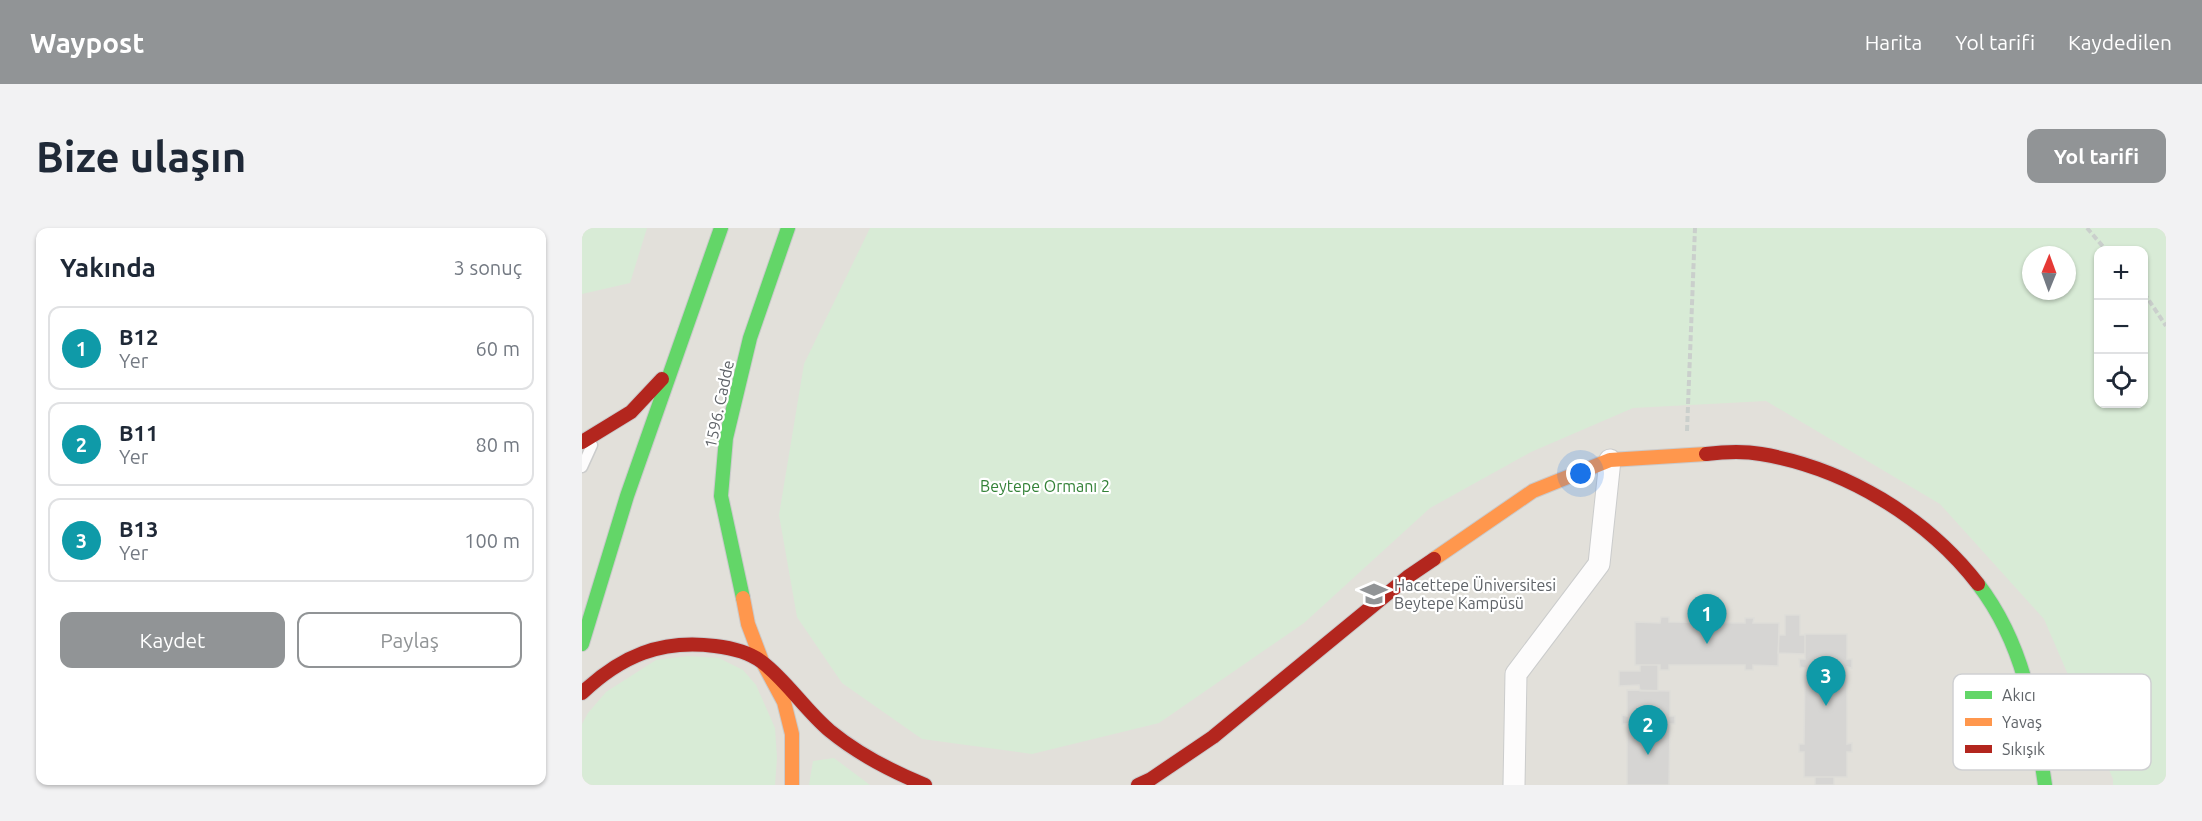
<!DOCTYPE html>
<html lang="tr">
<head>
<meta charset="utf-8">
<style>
  :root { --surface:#fff; --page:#f2f2f3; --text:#1f2937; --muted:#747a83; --line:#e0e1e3; --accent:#919496 }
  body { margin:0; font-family:Ubuntu,sans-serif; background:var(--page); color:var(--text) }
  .controls { position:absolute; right:18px; top:18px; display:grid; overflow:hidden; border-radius:12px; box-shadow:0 2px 4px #0004 }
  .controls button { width:54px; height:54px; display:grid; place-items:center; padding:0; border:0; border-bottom:2px solid var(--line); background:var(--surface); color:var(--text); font:30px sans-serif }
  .compass { position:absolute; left:1440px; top:18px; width:54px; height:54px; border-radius:50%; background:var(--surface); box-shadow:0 2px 4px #0004; rotate:1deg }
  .you { position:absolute; left:999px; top:246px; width:21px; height:21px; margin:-15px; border:4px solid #fff; border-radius:50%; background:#1a73e8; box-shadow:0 0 0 9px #1a73e833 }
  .badge { display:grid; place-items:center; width:39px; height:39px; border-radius:50%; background:var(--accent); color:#fff; font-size:20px; font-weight:700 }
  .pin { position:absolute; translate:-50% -50px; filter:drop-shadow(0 2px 3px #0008) }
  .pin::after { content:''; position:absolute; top:32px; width:21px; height:18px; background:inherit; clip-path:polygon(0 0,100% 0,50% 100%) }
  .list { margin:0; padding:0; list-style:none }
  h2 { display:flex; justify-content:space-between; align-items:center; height:78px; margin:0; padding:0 24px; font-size:26px }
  h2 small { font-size:20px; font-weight:400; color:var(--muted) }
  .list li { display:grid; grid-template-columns:39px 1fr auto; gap:18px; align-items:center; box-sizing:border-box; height:84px; margin:0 12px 12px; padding:0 12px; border:2px solid var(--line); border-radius:12px }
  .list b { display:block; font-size:22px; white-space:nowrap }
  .list p { margin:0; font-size:20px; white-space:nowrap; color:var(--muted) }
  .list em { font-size:20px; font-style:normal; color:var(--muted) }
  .actions { display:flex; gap:12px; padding:18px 24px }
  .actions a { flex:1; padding:14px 0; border:2px solid var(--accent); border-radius:12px; text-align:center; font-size:21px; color:var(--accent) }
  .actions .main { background:var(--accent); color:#fff }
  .icon { flex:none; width:33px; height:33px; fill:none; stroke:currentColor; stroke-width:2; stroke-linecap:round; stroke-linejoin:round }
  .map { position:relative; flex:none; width:1584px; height:557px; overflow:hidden; border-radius:12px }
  header { display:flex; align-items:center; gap:36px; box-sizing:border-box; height:84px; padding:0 30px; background:var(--accent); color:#fff }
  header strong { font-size:28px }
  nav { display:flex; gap:33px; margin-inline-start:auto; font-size:21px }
  .intro { display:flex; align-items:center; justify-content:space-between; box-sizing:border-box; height:144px; padding:0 36px }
  h1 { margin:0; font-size:42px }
  .button { padding:15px 27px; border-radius:12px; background:var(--accent); color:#fff; font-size:21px; font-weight:700 }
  main { display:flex; gap:36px; padding:0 36px }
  aside { flex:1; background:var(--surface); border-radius:12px; box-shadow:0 2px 4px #0004 }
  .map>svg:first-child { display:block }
  .education { fill:#e2e0da; fill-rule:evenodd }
  .green { fill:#d8ebd6; fill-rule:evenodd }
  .building { fill:#d6d5d3; stroke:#deddd9; stroke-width:1.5 }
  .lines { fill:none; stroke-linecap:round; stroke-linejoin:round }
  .lane-casing { stroke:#cbcccc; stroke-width:13 }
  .street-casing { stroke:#cbcccc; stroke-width:23 }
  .fast-casing { stroke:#cacacb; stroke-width:16 }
  .slow-casing { stroke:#cacacb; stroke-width:16 }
  .jam-casing { stroke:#cacacb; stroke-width:16 }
  .path { stroke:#cacfcc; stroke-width:4; stroke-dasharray:6 3; stroke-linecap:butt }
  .lane { stroke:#fdfcfc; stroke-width:10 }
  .street { stroke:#fdfcfc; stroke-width:21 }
  .fast { stroke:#63d668; stroke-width:14 }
  .slow { stroke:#ff974d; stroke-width:14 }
  .jam { stroke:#b3261e; stroke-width:14 }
  .labels { text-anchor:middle; stroke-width:4.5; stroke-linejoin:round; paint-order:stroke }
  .street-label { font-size:16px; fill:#5f6368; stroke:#fff }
  .park-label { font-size:16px; fill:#348238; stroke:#fff }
  .poi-label { font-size:16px; fill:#5f6368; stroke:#fff; text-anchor:start }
  .key { fill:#fff; stroke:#cfd0d2; stroke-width:1.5 }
  .key-label { font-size:16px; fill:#5f6368 }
</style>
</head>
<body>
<header>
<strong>Waypost</strong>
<nav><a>Harita</a><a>Yol tarifi</a><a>Kaydedilen</a></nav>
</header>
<div class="intro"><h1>Bize ulaşın</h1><a class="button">Yol tarifi</a></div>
<main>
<aside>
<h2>Yakında<small>3 sonuç</small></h2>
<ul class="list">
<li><span class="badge" style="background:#0f9aa8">1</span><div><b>B12</b><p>Yer</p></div><em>60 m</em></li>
<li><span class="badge" style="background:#0f9aa8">2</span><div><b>B11</b><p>Yer</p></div><em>80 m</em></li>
<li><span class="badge" style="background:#0f9aa8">3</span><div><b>B13</b><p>Yer</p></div><em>100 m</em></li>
</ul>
<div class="actions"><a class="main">Kaydet</a><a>Paylaş</a></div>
</aside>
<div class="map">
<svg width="1584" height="557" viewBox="0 0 1584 557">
  <rect width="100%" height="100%" fill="#efeeea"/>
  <!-- education -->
  <path class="education" d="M 0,0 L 1584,0 L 1584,557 L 0,557 ZM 1516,22 L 1562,22 L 1562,176 L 1516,176 ZM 1449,27 L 1485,27 L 1485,63 L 1449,63 Z"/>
  <!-- green -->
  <path class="green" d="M 0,0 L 65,0 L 48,55 L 0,66 Z
    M 288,0 L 1584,0 L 1584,557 L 1531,557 L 1531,551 L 1462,391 L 1358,276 L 1184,173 L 1051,180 L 949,224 L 848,280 L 722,395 L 577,495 L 450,526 L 340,511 L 260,455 L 215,389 L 197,287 L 222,136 ZM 1562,22 L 1562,176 L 1516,176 L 1516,22 ZM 1449,27 L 1485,27 L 1485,63 L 1449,63 Z
    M 106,428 L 137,430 L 161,442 L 174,457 L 193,500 L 195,530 L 193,557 L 0,557 L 0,496 L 6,485 L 24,464 L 74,432 Z
    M 252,530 L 288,557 L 227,557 L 231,533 Z"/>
  <!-- building -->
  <path class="building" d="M 1203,387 L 1218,387 L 1218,407 L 1223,407 L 1223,426 L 1196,425 L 1197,407 L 1203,407 Z
    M 1079,389 L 1087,389 L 1087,394 L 1163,395 L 1163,390 L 1172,390 L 1171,395 L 1197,395 L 1196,438 L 1171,437 L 1171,442 L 1163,442 L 1163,437 L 1087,437 L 1087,442 L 1078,442 L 1078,437 L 1053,437 L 1053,394 L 1078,395 Z
    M 1223,406 L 1265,406 L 1265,431 L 1270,431 L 1270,440 L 1265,439 L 1265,516 L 1270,515 L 1270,524 L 1265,524 L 1265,549 L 1222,549 L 1222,524 L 1217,524 L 1217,516 L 1222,516 L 1223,440 L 1218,439 L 1217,431 L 1223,431 Z
    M 1058,437 L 1076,437 L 1076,463 L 1058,463 L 1057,457 L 1037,458 L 1037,443 L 1058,443 Z
    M 1045,462 L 1088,463 L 1088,488 L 1093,488 L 1093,496 L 1088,496 L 1087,557 L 1045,557 L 1045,496 L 1040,496 L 1040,487 L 1045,488 Z
    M 1233,549 L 1252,549 L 1252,557 L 1233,557 Z"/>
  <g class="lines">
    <defs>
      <path id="lane" d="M 0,239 L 10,217"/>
      <path id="street" d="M 932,557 L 934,446 L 1017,336 L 1028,232"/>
      <path id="fast" d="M 1396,356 C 1442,416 1452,483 1463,557
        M 161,370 L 139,268 L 144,210 L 168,110 L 206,0
        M 0,416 L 45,268 L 139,0"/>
      <path id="slow" d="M 852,331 L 951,263 L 1028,232 L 1124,226
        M 161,370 L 166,396 L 180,433 L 202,474 L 210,506 L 210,557"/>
      <path id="jam" d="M 0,214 L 49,184 L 80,151
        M 1124,226 C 1141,224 1162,223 1179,226 C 1263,240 1344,289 1396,356
        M 0,465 C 39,428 79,411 133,418 C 150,420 167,424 180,434 C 205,453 223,482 248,503 C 276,526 309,543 343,557
        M 556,557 L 569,551 L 631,509 L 827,348 L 852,331"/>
    </defs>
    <!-- lane casing -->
    <use href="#lane" class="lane-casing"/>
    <!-- street casing -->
    <use href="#street" class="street-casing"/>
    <!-- fast casing -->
    <use href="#fast" class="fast-casing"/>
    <!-- slow casing -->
    <use href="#slow" class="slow-casing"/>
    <!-- jam casing -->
    <use href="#jam" class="jam-casing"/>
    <!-- path -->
    <path class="path" d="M 1505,0 L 1524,22
      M 1562,65 L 1584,98
      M 1105,203 L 1113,0"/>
    <!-- lane -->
    <use href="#lane" class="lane"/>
    <!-- street -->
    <use href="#street" class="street"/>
    <!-- fast -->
    <use href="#fast" class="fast"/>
    <!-- slow -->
    <use href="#slow" class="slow"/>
    <!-- jam -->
    <use href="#jam" class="jam"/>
  </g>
  <!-- icons -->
  <defs>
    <symbol id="university-bare" viewBox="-9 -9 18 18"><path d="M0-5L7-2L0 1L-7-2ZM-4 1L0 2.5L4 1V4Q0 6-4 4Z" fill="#919496" stroke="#fff" stroke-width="2.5" paint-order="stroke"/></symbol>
  </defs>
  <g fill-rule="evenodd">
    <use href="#university-bare" x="773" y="347" width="38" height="38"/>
  </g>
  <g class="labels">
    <!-- street labels -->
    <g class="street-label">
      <text transform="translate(137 176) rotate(-78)" y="6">1596. Cadde</text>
    </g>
    <!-- park labels -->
    <g class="park-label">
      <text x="463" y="264">Beytepe Ormanı 2</text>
    </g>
    <!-- poi labels -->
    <g class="poi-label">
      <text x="812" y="363">Hacettepe Üniversitesi<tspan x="812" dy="18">Beytepe Kampüsü</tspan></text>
    </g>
  </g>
  <!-- legend -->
  <rect x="1371" y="446" width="198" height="96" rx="9" class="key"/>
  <rect x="1383" y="463" width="27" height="8" fill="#63d668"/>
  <rect x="1383" y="490" width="27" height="8" fill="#ff974d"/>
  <rect x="1383" y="517" width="27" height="8" fill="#b3261e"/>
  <g class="key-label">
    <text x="1420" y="473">Akıcı</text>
    <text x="1420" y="500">Yavaş</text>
    <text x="1420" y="527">Sıkışık</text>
  </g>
</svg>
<div class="controls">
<button>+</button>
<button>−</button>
<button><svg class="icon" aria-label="locate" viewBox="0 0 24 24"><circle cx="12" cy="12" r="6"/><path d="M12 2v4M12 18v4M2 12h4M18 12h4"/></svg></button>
</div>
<svg class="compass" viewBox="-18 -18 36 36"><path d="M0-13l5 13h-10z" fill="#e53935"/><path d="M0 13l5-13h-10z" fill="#747a83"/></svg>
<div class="you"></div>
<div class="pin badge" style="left:1125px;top:416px;background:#0f9aa8">1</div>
<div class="pin badge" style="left:1066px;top:527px;background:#0f9aa8">2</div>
<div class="pin badge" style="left:1244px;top:478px;background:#0f9aa8">3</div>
</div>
</main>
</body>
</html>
